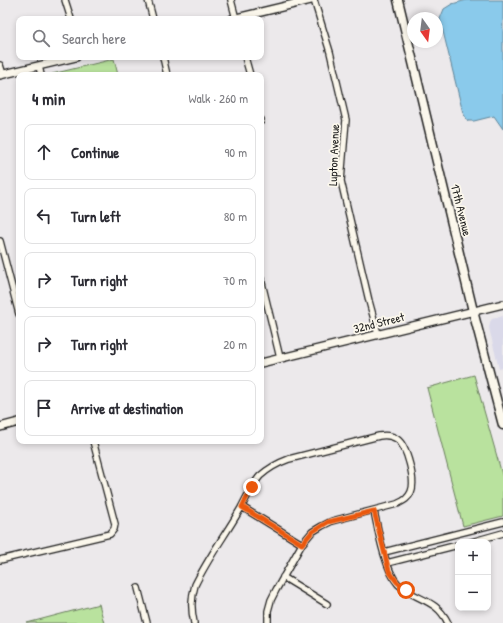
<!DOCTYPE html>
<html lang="en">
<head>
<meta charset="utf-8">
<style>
  :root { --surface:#fff; --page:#f2f2f3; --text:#2b2b33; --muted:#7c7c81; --line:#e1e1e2 }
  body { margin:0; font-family:"Patrick Hand",sans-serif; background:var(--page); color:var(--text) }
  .controls { position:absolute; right:12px; bottom:12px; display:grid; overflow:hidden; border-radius:8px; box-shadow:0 2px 6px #0003 }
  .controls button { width:36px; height:36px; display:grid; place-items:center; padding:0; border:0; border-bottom:1px solid var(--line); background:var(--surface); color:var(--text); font:20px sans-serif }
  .compass { position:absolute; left:407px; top:12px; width:36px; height:36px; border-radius:50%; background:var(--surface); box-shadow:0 2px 6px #0003; rotate:166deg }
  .stop { position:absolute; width:12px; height:12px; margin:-9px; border:3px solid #ea580c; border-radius:50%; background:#fff }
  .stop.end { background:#ea580c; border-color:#fff; box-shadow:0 1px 4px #0008 }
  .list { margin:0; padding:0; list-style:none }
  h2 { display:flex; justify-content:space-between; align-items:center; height:52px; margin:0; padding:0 16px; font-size:17px }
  h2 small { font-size:13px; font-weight:400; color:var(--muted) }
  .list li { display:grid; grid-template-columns:26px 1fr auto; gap:12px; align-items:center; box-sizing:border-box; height:56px; margin:0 8px 8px; padding:0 8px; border:1px solid var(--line); border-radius:8px }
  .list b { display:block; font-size:15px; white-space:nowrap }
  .list em { font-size:13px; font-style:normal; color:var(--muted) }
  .icon { flex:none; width:22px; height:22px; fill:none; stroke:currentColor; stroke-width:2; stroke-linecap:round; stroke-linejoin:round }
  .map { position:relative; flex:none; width:503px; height:623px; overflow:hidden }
  .search { position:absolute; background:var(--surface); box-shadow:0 2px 6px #0003; left:16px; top:16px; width:248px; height:44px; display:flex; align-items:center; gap:10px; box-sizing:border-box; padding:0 14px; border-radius:8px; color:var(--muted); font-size:15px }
  .panel { position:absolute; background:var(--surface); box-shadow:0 2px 6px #0003; left:16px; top:72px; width:248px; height:372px; border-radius:8px }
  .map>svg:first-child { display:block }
  .built { fill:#dad9e9 }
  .green { fill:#b9e29e; stroke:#6a7f5d }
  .water { fill:#8acaeb; stroke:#5e8498 }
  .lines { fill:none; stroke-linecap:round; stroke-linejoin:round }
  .minor-casing { stroke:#1c1c1c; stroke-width:8 }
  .tertiary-casing { stroke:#1c1c1c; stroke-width:10 }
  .secondary-casing { stroke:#1c1c1c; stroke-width:11 }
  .minor { stroke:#fbf7ec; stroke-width:5.5 }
  .tertiary { stroke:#fbf7ec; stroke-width:7 }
  .secondary { stroke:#fbf7ec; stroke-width:8 }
  .route { stroke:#ea580c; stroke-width:5 }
  .labels { text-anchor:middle; stroke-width:3.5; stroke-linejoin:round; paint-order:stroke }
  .street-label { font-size:12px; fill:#1c1c1c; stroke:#fbf7ec }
</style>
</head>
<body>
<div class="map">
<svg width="503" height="623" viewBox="0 0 503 623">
  <rect width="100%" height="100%" fill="#ece9eb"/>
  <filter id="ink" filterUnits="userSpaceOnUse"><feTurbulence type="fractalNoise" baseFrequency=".025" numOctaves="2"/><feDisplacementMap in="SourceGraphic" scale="8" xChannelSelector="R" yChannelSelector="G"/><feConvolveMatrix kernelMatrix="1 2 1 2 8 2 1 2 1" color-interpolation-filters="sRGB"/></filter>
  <g filter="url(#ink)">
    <!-- built -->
    <path class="built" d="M 503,316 L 503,368 L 499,369 L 489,328 L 490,322 L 492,319 Z"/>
    <!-- green -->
    <path class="green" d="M 114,59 L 118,75 L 52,75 L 52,74 Z
      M 474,375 L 503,478 L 503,516 L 463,526 L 427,388 Z
      M 99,604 L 104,623 L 27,623 Z"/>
    <!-- water -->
    <path class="water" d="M 467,0 L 503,0 L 503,129 L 494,116 L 474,121 L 468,121 L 463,113 L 440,19 L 444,9 L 452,4 Z"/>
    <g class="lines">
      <defs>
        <path id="minor" d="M 65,0 L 71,19
          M 148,0 L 153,19
          M 231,0 L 236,19
          M 314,0 L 330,52 L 346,120 L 341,181 L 369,301 L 378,334
          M 163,57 L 167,75
          M 245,57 L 250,75
          M 0,65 L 3,74
          M 39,66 L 41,75
          M 261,120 L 261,121
          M 0,241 L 19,314
          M 261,279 L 280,358
          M 242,507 L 302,544
          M 374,511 C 378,530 385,570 398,584 C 416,601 436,598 448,623
          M 471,542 L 503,533
          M 384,552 L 503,522
          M 0,560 L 110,534 L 114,529 L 115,524 L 93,441
          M 387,563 L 458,545
          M 283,577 L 327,604
          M 138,588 L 147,623
          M 194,623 C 191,609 191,599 195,585 C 208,558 226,534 241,508 C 247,497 252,485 260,476 C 269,468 278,463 289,459 L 379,436 C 385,435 391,435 397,439 C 407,446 416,481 411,492 C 408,499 403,501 397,504 L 332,521 L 322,526 L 312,532 L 302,544 L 276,590 L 271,600 L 268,611 L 268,623"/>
        <path id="tertiary" d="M 232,19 L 311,0
          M 0,75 L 76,57
          M 261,363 L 503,304
          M 0,427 L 19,422"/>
        <path id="secondary" d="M 398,0 L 473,311 L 503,425"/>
      </defs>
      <!-- minor casing -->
      <use href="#minor" class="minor-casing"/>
      <!-- tertiary casing -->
      <use href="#tertiary" class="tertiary-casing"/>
      <!-- secondary casing -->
      <use href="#secondary" class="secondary-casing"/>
      <!-- minor -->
      <use href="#minor" class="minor"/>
      <!-- tertiary -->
      <use href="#tertiary" class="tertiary"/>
      <!-- secondary -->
      <use href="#secondary" class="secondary"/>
    </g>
  </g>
  <g class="lines" filter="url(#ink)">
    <!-- route -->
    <path class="route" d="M 252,487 L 242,507 L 302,544 L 312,532 L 328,522 L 374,511 L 389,571 L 397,582 L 406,590"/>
  </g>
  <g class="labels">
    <!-- street labels -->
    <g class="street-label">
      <text transform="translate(334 155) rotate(-88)" y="4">Lupton Avenue</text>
      <text transform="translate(461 210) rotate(76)" y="4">17th Avenue</text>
      <text transform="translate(379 323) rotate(-14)" y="4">32nd Street</text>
    </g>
  </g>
</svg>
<div class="controls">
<button>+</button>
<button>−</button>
</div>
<svg class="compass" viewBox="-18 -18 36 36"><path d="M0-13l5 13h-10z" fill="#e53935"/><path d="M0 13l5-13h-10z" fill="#7c7c81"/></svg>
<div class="stop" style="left:406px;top:590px"></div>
<div class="stop end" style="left:252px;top:487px"></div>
<div class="search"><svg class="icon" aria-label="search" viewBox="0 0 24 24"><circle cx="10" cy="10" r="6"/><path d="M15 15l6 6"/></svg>Search here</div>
<section class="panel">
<h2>4 min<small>Walk · 260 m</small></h2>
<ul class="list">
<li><svg class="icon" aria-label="ahead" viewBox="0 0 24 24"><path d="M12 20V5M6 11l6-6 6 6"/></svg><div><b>Continue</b></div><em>90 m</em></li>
<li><svg class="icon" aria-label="left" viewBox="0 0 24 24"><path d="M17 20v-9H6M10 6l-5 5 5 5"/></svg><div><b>Turn left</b></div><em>80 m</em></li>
<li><svg class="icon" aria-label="right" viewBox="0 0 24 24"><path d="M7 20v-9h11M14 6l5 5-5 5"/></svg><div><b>Turn right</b></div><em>70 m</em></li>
<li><svg class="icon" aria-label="right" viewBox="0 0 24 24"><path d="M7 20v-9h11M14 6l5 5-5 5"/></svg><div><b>Turn right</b></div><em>20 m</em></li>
<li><svg class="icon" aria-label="arrive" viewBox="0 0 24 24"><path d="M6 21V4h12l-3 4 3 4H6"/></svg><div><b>Arrive at destination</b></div></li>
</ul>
</section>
</div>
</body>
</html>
